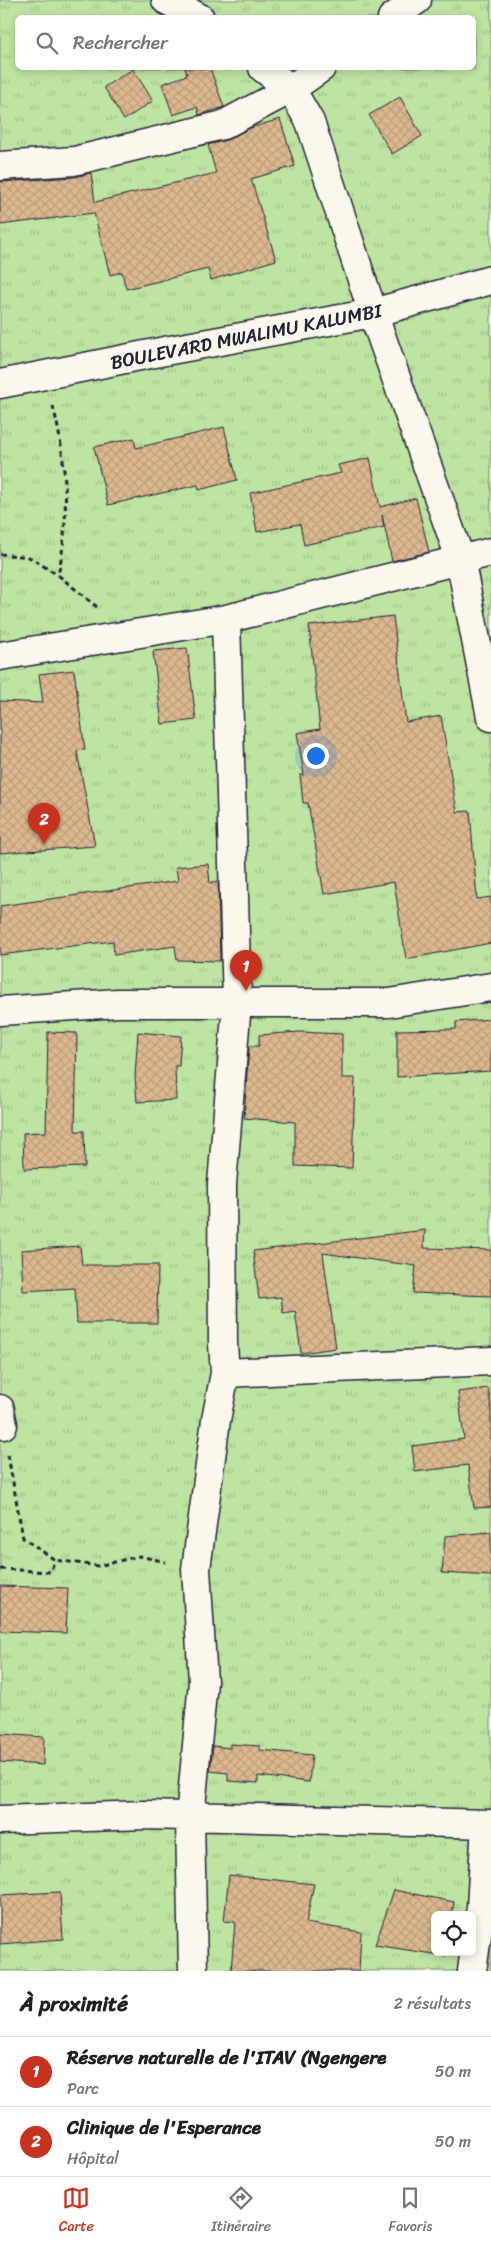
<!DOCTYPE html>
<html lang="fr">
<head>
<meta charset="utf-8">
<style>
  :root { --surface:#fff; --page:#f6f6f6; --text:#202124; --muted:#757577; --line:#e0e0e0; --accent:#c8321e }
  body { margin:0; font-family:Sriracha,sans-serif; background:var(--page); color:var(--text) }
  .controls { position:absolute; right:15px; bottom:15px; display:grid; overflow:hidden; border-radius:8px; box-shadow:0 2px 8px #0003 }
  .controls button { width:45px; height:45px; display:grid; place-items:center; padding:0; border:0; border-bottom:1px solid var(--line); background:var(--surface); color:var(--text); font:25px sans-serif }
  .you { position:absolute; left:315px; top:755px; width:18px; height:18px; margin:-12px; border:4px solid #fff; border-radius:50%; background:#1a73e8; box-shadow:0 0 0 8px #1a73e833 }
  .badge { display:grid; place-items:center; width:32px; height:32px; border-radius:50%; background:var(--accent); color:#fff; font-size:16px; font-weight:700 }
  .pin { position:absolute; translate:-50% -41px; filter:drop-shadow(0 1px 2px #0008) }
  .pin::after { content:''; position:absolute; top:26px; width:18px; height:15px; background:inherit; clip-path:polygon(0 0,100% 0,50% 100%) }
  .list { margin:0; padding:0; list-style:none }
  h2 { display:flex; justify-content:space-between; align-items:center; height:65px; margin:0; padding:0 20px; font-size:21px }
  h2 small { font-size:16px; font-weight:400; color:var(--muted) }
  .list li { display:grid; grid-template-columns:32px 1fr auto; gap:15px; align-items:center; box-sizing:border-box; height:70px; padding:0 20px; border-top:1px solid var(--line) }
  .list b { display:block; font-size:19px; white-space:nowrap }
  .list p { margin:0; font-size:16px; white-space:nowrap; color:var(--muted) }
  .list em { font-size:16px; font-style:normal; color:var(--muted) }
  .icon { flex:none; width:28px; height:28px; fill:none; stroke:currentColor; stroke-width:2; stroke-linecap:round; stroke-linejoin:round }
  .map { position:relative; flex:none; width:491px; height:1971px; overflow:hidden }
  .search { position:absolute; background:var(--surface); box-shadow:0 2px 8px #0003; left:15px; right:15px; top:15px; height:55px; display:flex; align-items:center; gap:12px; box-sizing:border-box; padding:0 18px; border-radius:8px; color:var(--muted); font-size:19px }
  .sheet { height:205px; background:var(--surface) }
  nav { display:flex; justify-content:space-around; align-items:center; box-sizing:border-box; height:70px; border-top:1px solid var(--line); background:var(--surface); font-size:14px; color:var(--muted) }
  nav a { display:grid; justify-items:center; gap:2px }
  nav .on { color:var(--accent) }
  .map>svg:first-child { display:block }
  .park { fill:url(#park-tufts); stroke:#70836e; fill-rule:evenodd }
  .building { fill:url(#building-cross-hatch); stroke:#22223b }
  .lines { fill:none; stroke-linecap:round; stroke-linejoin:round }
  .minor-casing { stroke:#22223b; stroke-width:31 }
  .path { stroke:#22223b; stroke-width:3; stroke-dasharray:5 4; stroke-linecap:butt }
  .minor { stroke:#fbf7ec; stroke-width:28 }
  .labels { text-anchor:middle; stroke-width:4; stroke-linejoin:round; paint-order:stroke }
  .street-label { font-size:19px; fill:#22223b; stroke:#fbf7ec }
</style>
</head>
<body>
<div class="map">
<svg width="491" height="1971" viewBox="0 0 491 1971">
  <defs>
    <pattern id="park-tufts" width="24" height="20" patternUnits="userSpaceOnUse" patternTransform="scale(1.25)"><rect width="24" height="20" fill="#bde4a0"/><path d="M3 7l-1-3M5 7V3M7 7l1-3M15 17l-1-3M17 17v-4M19 17l1-3" fill="none" stroke="#a2c38b"/></pattern>
    <pattern id="building-cross-hatch" width="8" height="8" patternUnits="userSpaceOnUse" patternTransform="scale(1.25)"><rect width="8" height="8" fill="#dcb88e"/><path d="M0 0l8 8M0 8l8-8" fill="none" stroke="#bc9e7b"/></pattern>
  </defs>
  <rect width="100%" height="100%" fill="#fbf7ec"/>
  <filter id="ink" filterUnits="userSpaceOnUse"><feTurbulence type="fractalNoise" baseFrequency=".02" numOctaves="2"/><feDisplacementMap in="SourceGraphic" scale="10" xChannelSelector="R" yChannelSelector="G"/><feConvolveMatrix kernelMatrix="1 2 1 2 8 2 1 2 1" color-interpolation-filters="sRGB"/></filter>
  <g filter="url(#ink)">
    <!-- park -->
    <path class="park" d="M 0,0 L 491,0 L 491,1971 L 0,1971 ZM 18,18 L 474,18 L 474,68 L 18,68 ZM 435,1915 L 472,1915 L 472,1952 L 435,1952 Z"/>
    <!-- building -->
    <path class="building" d="M 185,68 L 210,68 L 224,107 L 199,115 L 197,107 L 173,115 L 162,84 L 187,75 Z
      M 133,69 L 153,101 L 124,120 L 104,87 Z
      M 400,97 L 422,136 L 392,154 L 369,115 Z
      M 280,119 L 295,166 L 251,179 L 276,260 L 211,280 L 208,269 L 126,289 L 122,272 L 110,275 L 94,213 L 0,225 L 0,182 L 75,177 L 91,173 L 95,202 L 216,173 L 208,145 L 227,140 L 250,128 Z
      M 224,427 L 237,480 L 199,490 L 198,485 L 108,505 L 94,447 L 134,438 L 136,448 Z
      M 370,458 L 380,507 L 416,498 L 429,552 L 392,561 L 382,515 L 384,527 L 304,545 L 300,524 L 257,532 L 250,493 L 341,473 L 338,465 Z
      M 393,616 L 406,722 L 441,716 L 457,812 L 470,811 L 477,899 L 491,897 L 491,943 L 406,959 L 394,882 L 324,894 L 308,803 L 303,803 L 300,775 L 304,775 L 297,733 L 320,729 L 309,626 Z
      M 187,648 L 196,720 L 162,724 L 153,651 Z
      M 74,670 L 85,750 L 77,751 L 95,846 L 0,853 L 0,701 L 43,703 L 39,674 Z
      M 208,864 L 210,883 L 218,881 L 220,961 L 177,960 L 175,946 L 114,955 L 113,941 L 0,955 L 0,906 L 178,881 L 176,867 Z
      M 491,1019 L 491,1071 L 397,1077 L 397,1030 L 456,1029 L 456,1022 Z
      M 48,1032 L 77,1033 L 75,1131 L 84,1131 L 85,1167 L 24,1169 L 23,1133 L 46,1132 Z
      M 138,1032 L 181,1036 L 179,1066 L 175,1066 L 176,1100 L 137,1102 L 135,1076 Z
      M 299,1032 L 342,1034 L 342,1078 L 355,1078 L 352,1168 L 295,1166 L 295,1122 L 244,1118 L 249,1046 L 259,1046 L 259,1035 Z
      M 425,1230 L 424,1248 L 491,1250 L 491,1296 L 413,1293 L 416,1266 L 323,1253 L 336,1348 L 301,1353 L 295,1311 L 283,1313 L 281,1297 L 259,1299 L 253,1251 Z
      M 80,1246 L 82,1265 L 158,1265 L 157,1323 L 77,1323 L 75,1288 L 23,1291 L 21,1250 Z
      M 488,1388 L 491,1406 L 491,1507 L 474,1508 L 468,1465 L 415,1472 L 412,1446 L 464,1439 L 458,1392 Z
      M 491,1532 L 491,1576 L 442,1573 L 445,1536 Z
      M 0,1586 L 68,1588 L 66,1633 L 0,1631 Z
      M 0,1734 L 44,1737 L 43,1765 L 0,1762 Z
      M 230,1744 L 260,1746 L 260,1750 L 312,1755 L 309,1782 L 258,1776 L 258,1783 L 228,1781 L 228,1773 L 210,1771 L 213,1746 L 230,1748 Z
      M 229,1875 L 314,1884 L 306,1923 L 361,1932 L 359,1971 L 231,1971 L 235,1922 L 224,1921 Z
      M 394,1890 L 454,1902 L 452,1915 L 435,1915 L 435,1952 L 446,1952 L 446,1956 L 375,1945 Z
      M 60,1892 L 63,1939 L 0,1944 L 0,1895 Z"/>
    <g class="lines">
      <defs>
        <path id="minor" d="M 166,0 L 200,18
          M 392,18 L 417,0
          M 263,68 L 291,89 L 321,68
          M 0,166 L 74,161 L 223,125 L 291,89 L 310,122 L 373,313 L 460,558 L 491,717
          M 0,384 L 165,351 L 373,313 L 491,280
          M 0,656 L 226,619 L 491,552
          M 0,1011 L 118,1003 L 389,1003 L 491,987
          M 225,1373 L 491,1361
          M 0,1409 L 3,1425
          M 0,1820 L 145,1815 L 491,1824
          M 193,1971 L 190,1818 L 203,1682 L 196,1569 L 216,1420 L 225,1373 L 223,1344 L 222,1184 L 237,1003 L 226,619
          M 472,1971 L 481,1907 L 486,1824"/>
      </defs>
      <!-- minor casing -->
      <use href="#minor" class="minor-casing"/>
      <!-- path -->
      <path class="path" d="M 53,406 C 67,461 70,519 58,575 L 97,607
        M 0,554 L 29,557 L 58,575
        M 8,1455 L 23,1538 L 55,1560 L 98,1566 L 139,1556 L 166,1562
        M 0,1569 L 50,1572 L 55,1560"/>
      <!-- minor -->
      <use href="#minor" class="minor"/>
    </g>
  </g>
  <g class="labels">
    <!-- street labels -->
    <g class="street-label">
      <text transform="translate(246 336) rotate(-11)" y="7">BOULEVARD MWALIMU KALUMBI</text>
    </g>
  </g>
</svg>
<div class="controls">
<button><svg class="icon" aria-label="locate" viewBox="0 0 24 24"><circle cx="12" cy="12" r="6"/><path d="M12 2v4M12 18v4M2 12h4M18 12h4"/></svg></button>
</div>
<div class="you"></div>
<div class="pin badge" style="left:246px;top:991px">1</div>
<div class="pin badge" style="left:44px;top:844px">2</div>
<div class="search"><svg class="icon" aria-label="search" viewBox="0 0 24 24"><circle cx="10" cy="10" r="6"/><path d="M15 15l6 6"/></svg>Rechercher</div>
</div>
<section class="sheet">
<h2>À proximité<small>2 résultats</small></h2>
<ul class="list">
<li><span class="badge">1</span><div><b>Réserve naturelle de l'ITAV (Ngengere</b><p>Parc</p></div><em>50 m</em></li>
<li><span class="badge">2</span><div><b>Clinique de l'Esperance</b><p>Hôpital</p></div><em>50 m</em></li>
</ul>
</section>
<nav>
<a class="on"><svg class="icon" aria-label="map" viewBox="0 0 24 24"><path d="M3 6l6-2 6 2 6-2v14l-6 2-6-2-6 2zM9 4v14M15 6v14"/></svg>Carte</a>
<a><svg class="icon" aria-label="directions" viewBox="0 0 24 24"><path d="M12 3l9 9-9 9-9-9zM9 14v-3h6M13 9l2 2-2 2"/></svg>Itinéraire</a>
<a><svg class="icon" aria-label="saved" viewBox="0 0 24 24"><path d="M7 4h10v16l-5-4-5 4z"/></svg>Favoris</a>
</nav>
</body>
</html>
